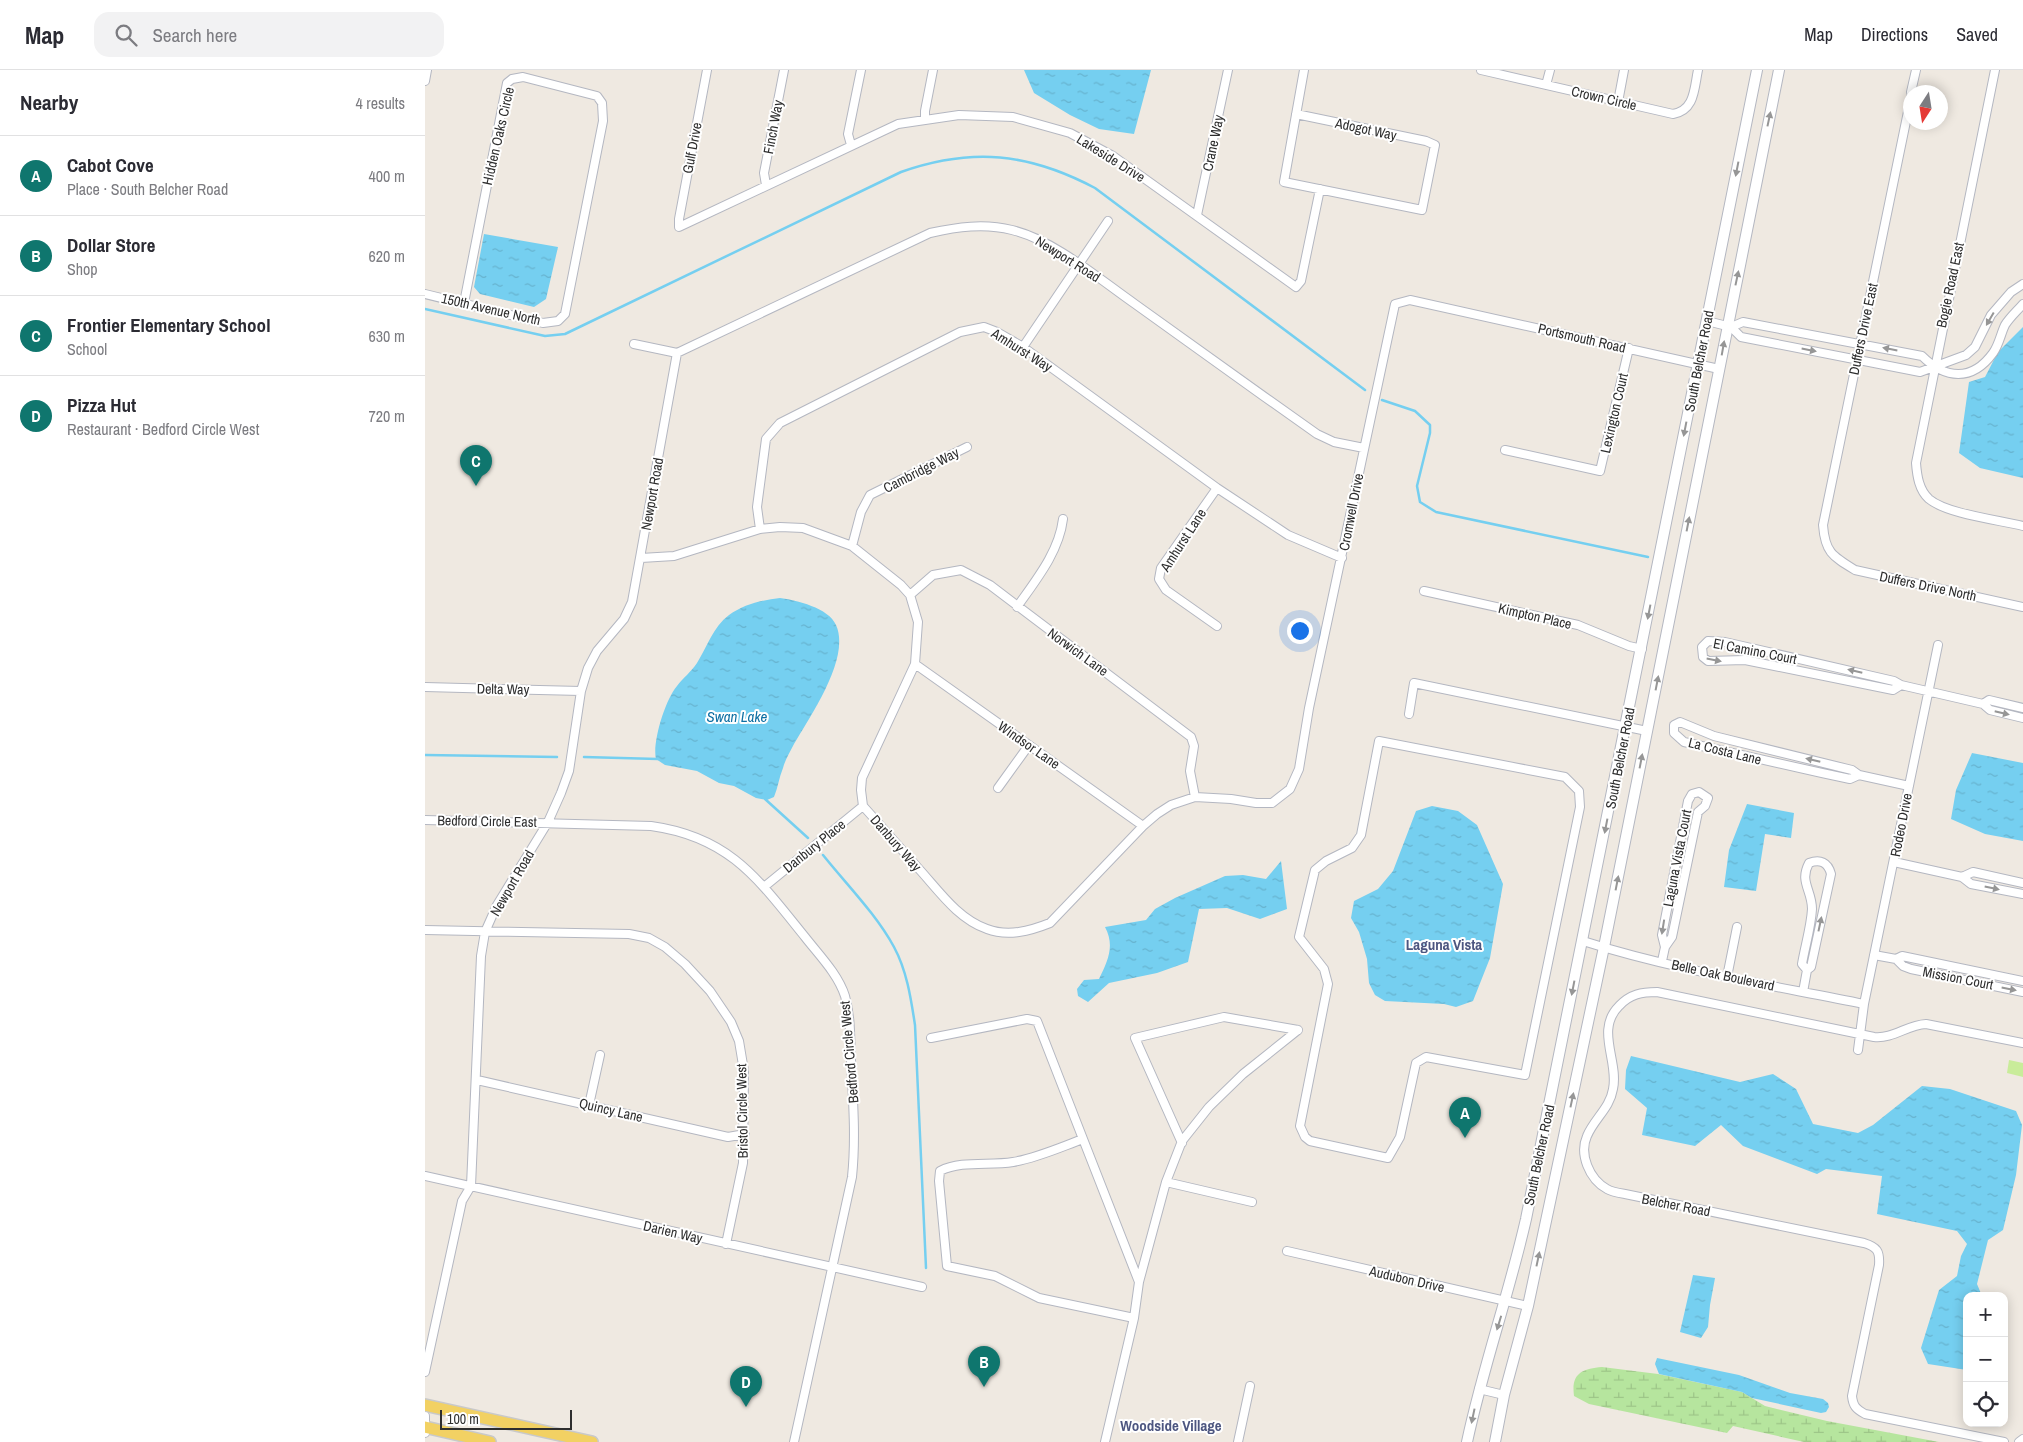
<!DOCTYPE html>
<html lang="en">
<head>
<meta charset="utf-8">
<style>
  :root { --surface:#fff; --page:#f2f2f3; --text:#2b2b33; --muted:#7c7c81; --line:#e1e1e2; --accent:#0f766e }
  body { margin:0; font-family:"Archivo Narrow",sans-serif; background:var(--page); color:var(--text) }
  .controls { position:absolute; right:15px; bottom:15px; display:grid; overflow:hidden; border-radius:10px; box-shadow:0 2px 12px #0003 }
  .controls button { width:45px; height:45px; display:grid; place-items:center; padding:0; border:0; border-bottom:1px solid var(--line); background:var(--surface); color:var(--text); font:25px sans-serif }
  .compass { position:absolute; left:1478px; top:15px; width:45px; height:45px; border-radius:50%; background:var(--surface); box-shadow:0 2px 12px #0003; rotate:192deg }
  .scale { position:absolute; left:15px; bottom:12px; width:132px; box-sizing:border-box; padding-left:5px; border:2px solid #2e2e2e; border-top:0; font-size:14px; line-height:18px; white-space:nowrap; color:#2e2e2e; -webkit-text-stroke:4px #fff; paint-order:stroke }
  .you { position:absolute; left:874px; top:560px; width:18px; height:18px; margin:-12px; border:4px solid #fff; border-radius:50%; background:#1a73e8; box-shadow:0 0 0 8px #1a73e833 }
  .badge { display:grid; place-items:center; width:32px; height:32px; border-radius:50%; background:var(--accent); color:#fff; font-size:16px; font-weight:700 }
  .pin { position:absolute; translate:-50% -41px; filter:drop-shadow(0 1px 2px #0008) }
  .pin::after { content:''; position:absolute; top:26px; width:18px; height:15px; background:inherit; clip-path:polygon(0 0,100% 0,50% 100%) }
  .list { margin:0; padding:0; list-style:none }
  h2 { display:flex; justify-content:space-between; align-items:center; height:65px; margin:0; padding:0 20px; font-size:21px }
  h2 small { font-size:16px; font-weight:400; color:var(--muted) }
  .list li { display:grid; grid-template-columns:32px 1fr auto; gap:15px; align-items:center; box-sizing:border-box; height:80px; padding:0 20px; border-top:1px solid var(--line) }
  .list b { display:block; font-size:19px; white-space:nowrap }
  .list p { margin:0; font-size:16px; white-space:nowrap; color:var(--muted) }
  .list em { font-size:16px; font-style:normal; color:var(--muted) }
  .icon { flex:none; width:28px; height:28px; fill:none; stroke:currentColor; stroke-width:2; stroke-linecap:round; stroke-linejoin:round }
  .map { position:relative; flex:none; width:1598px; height:1372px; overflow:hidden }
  header { display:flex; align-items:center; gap:30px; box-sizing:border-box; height:70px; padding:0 25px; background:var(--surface); border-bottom:1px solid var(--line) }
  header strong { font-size:24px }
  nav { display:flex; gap:28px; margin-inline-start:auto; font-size:18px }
  .search { width:350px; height:45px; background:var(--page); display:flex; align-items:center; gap:12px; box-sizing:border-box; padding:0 18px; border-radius:15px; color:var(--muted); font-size:19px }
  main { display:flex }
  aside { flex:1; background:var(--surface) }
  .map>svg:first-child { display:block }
  .wetland { fill:url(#wetland-marsh) }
  .pitch { fill:#c9ec9a }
  .water { fill:url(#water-ripples) }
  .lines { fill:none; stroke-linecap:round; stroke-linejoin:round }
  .stream { stroke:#75cff0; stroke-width:2.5 }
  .minor-casing { stroke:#b4b7c1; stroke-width:10 }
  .secondary-casing { stroke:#b4b7c1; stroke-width:12 }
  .primary-casing { stroke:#c9c9c9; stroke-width:14 }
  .minor { stroke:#fff; stroke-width:8 }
  .secondary { stroke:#fff; stroke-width:10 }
  .primary { stroke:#f2d163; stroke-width:11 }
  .oneway { fill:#969696 }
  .labels { text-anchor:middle; stroke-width:4; stroke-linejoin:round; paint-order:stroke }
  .street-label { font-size:14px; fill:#2e2e2e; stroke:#fff }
  .water-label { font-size:15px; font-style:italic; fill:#0d6fa3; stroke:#fff }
  .neighbourhood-label { font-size:15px; font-weight:bold; fill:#4d5680; stroke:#fff }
</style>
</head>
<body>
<header>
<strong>Map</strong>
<div class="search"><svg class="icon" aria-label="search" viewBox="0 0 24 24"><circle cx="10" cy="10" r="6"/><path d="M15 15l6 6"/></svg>Search here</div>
<nav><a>Map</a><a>Directions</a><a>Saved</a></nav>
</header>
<main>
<aside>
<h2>Nearby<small>4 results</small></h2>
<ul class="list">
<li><span class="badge">A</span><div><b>Cabot Cove</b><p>Place · South Belcher Road</p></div><em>400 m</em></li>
<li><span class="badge">B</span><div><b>Dollar Store</b><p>Shop</p></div><em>620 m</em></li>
<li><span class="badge">C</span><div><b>Frontier Elementary School</b><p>School</p></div><em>630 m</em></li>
<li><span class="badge">D</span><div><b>Pizza Hut</b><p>Restaurant · Bedford Circle West</p></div><em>720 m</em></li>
</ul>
</aside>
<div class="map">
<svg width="1598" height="1372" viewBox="0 0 1598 1372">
  <defs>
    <pattern id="wetland-marsh" width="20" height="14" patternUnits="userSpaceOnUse" patternTransform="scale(1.25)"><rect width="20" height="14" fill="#b6e59e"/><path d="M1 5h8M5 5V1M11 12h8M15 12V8" fill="none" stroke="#9dc588"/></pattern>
    <pattern id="water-ripples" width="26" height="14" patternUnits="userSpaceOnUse" patternTransform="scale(1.25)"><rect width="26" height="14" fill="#75cff0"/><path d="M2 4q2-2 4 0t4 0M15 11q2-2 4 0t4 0" fill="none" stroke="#66b2ce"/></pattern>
  </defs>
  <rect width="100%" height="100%" fill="#efe9e1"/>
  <!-- wetland -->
  <path class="wetland" d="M 1177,1297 L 1233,1304 L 1317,1322 L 1340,1336 L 1402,1351 L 1514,1372 L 1379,1372 L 1308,1356 L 1302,1363 L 1164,1334 L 1149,1326 C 1146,1303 1157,1299 1177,1297 Z"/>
  <!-- pitch -->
  <path class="pitch" d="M 1584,990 L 1598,993 L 1598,1007 L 1582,1003 Z"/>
  <!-- water -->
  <path class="water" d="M 599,0 L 726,0 L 709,64 L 674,59 L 645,45 L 609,23 Z
    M 59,164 L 133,177 L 121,229 L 109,237 L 55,224 L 49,217 Z
    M 1598,257 L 1598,408 L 1555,398 L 1534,383 L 1544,312 L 1560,307 L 1573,282 Z
    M 355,528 C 371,530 404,538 411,555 C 426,588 385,646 369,674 C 365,682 360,690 358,698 C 354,708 353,717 349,727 L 342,730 L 331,728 L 309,716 L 294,713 L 272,701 L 240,695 L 231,689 C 227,673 240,630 252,616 C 258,608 266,602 272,593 C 282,577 288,557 304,545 C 319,534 337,530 355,528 Z
    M 1547,683 L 1598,693 L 1598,771 L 1560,764 L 1526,749 L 1531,720 Z
    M 1322,734 L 1369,743 L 1366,768 L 1340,764 L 1331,821 L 1299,817 L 1304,780 Z
    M 1007,736 L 1033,741 L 1052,755 L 1078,814 L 1065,888 L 1048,931 L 1031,937 L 1019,934 L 960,931 L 950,925 L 944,913 L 942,889 L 934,862 L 926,848 L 929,831 L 953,819 L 968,801 L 991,741 Z
    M 856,791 L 862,839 L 835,849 L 802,838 L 774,839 L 763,892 L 732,903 L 684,913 L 663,932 L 653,926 L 652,919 L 659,910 L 674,909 C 683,890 690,876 680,857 L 721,850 L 730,839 L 750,828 L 800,806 L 818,805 L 841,809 Z
    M 1206,986 L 1315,1012 L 1348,1004 L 1371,1019 L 1388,1054 L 1433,1063 L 1448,1055 L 1497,1016 L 1525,1019 L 1591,1041 L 1597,1055 L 1591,1105 L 1578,1160 L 1563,1170 L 1552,1214 L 1557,1226 L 1542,1226 L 1542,1300 L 1503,1294 L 1496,1278 L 1514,1220 L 1532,1206 L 1536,1186 L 1542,1174 L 1532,1161 L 1452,1144 L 1457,1106 L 1401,1099 L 1392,1104 L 1318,1076 L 1296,1055 L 1270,1076 L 1217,1065 L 1222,1038 L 1200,1019 L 1201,1000 Z
    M 1268,1205 L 1290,1208 L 1285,1235 L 1283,1257 L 1276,1268 L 1255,1262 Z
    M 1232,1288 L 1314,1305 L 1365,1323 L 1398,1329 L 1403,1333 L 1404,1337 L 1401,1342 L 1396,1343 L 1327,1328 L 1317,1322 L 1234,1304 L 1230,1294 Z"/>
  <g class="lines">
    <!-- stream -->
    <path class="stream" d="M 0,239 L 120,266 L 140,264 L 476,102 C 547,77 604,83 670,118 L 940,320
      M 957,330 L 990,341 L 1005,355 L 1005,363 L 992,416 L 995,432 L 1011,442 L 1223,487
      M 0,685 L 132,687
      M 159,687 L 233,689
      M 340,729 L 383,768
      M 398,785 C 422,815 451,844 469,877 C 482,901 486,929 490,955 L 501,1198"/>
    <defs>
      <path id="minor" d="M 282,0 L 254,149 L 254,157 L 473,54 L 534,45 L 588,47 L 645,63 L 688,86 L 871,217 L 876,211 L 895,119
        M 1056,0 L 1248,44 C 1270,40 1269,19 1273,0
        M 1570,0 L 1491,393 C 1492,406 1494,420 1504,429 C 1522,444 1574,450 1598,456
        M 0,11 L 2,0
        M 1121,15 L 1125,0
        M 1486,22 L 1491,0
        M 1486,27 L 1398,455 C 1400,482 1407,486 1430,500 L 1598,537
        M 1193,32 L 1199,0
        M 871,44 L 1001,71 L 1010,75 L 997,140 L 859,112 L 879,0
        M 500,50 L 500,41 L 508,0
        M 426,75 L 423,64 L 436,0
        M 341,115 L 339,103 L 359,0
        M 772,145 L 803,0
        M 0,224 L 118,253 L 133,251 L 140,244 L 178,51 L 177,33 L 172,26 L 98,7 L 87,9 L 82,13 L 39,233
        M 1282,251 L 1306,257 L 1316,267 L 1495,302 L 1541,285 L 1550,277 L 1566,245 L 1586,222 L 1598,214
        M 1306,257 L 1318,252 L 1497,286 C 1520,309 1547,312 1568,283 C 1574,275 1576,263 1580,255 C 1585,247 1592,241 1598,234
        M 209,274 L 252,283
        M 598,277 L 683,151
        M 1080,380 L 1175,401 L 1204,278
        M 792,418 L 736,498 L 734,509 L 741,520 L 792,556
        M 335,459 L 332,437 L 341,369 L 355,353 L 535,262 L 559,257 L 572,262 L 598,277 L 792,418 L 863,465 L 917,488
        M 427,476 L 436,442 L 445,425 L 542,377
        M 216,488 L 249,486 L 335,459 L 355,457 L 378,458 L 427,476 L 476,515 L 485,525 L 493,552 L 490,594 L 437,708 L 436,720 L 438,736 C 457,757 475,778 494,799 C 514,821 533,849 562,859 C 583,867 605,861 625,853 L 718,756 L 732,744 L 746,735 L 770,727 L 806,729 L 831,733 L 847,733 L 865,719 L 874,699 L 884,638 L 970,234 L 985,230 L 1294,299
        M 999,521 L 1153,555 L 1204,576 L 1217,579
        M 485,525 L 508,505 L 536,500 L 565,515 L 766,667 L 769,676 L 765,701 L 770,727
        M 592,537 C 611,510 634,482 638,449
        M 490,594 L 718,756
        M 1476,615 L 1468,620 L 1320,590 L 1283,591 L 1278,587 L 1277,577 L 1283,571 L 1300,572 L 1469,611 L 1476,615 L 1558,634 L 1565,640 L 1598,648
        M 0,617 L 156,621
        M 1558,634 L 1564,630 L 1598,638
        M 984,644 L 989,613 L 1222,661
        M 954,671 L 1140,707 L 1154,721 L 1155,737 L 1100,1005 L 1001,987 L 991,993 L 975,1067 L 963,1088 L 885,1071 L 880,1067 L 875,1056 L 903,914 L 899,899 L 874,867 L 890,800 L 901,791 L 927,778 L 936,765 Z
        M 1434,705 L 1425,709 L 1397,703 L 1259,672 L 1249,663 L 1249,655 L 1255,652 L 1289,666 L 1427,700 L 1434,705 L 1484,716
        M 573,718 L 604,675
        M 0,750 L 226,756 C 305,767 333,809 380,867 C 394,885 413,904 420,926 C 426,947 425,969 426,990 C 428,1030 431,1068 427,1107 L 369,1372
        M 1469,792 L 1537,807 L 1546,814 L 1598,824
        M 1537,807 L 1548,802 L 1598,813
        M 339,817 L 438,736
        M 0,860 L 204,864 L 224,868 L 240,877 L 260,894 L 285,921 L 306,952 L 314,971 L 319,1001 L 318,1093 L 301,1174
        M 1158,871 C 1249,900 1345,915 1439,934
        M 1449,885 L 1471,889 L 1478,896 L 1486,899 L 1598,922
        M 1471,889 L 1477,886 L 1598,911
        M 1237,891 L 1240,877 L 1247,867 L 1273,742 L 1280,736 L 1283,728 L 1274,722 L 1267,724 L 1263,731 L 1237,865 L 1240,877
        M 1302,907 L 1312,857
        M 1378,922 L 1382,900 L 1386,897 L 1406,804 C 1403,792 1395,789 1384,793 C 1374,812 1387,820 1387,839 C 1386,857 1380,876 1377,894 L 1382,900
        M 506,968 L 602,949 L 612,951 L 658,1069
        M 1433,980 L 1439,934 L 1513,575
        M 52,1010 L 303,1067 L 320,1064
        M 164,1035 L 175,985
        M 757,1073 L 710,968 L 799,947 L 873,960
        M 0,1106 L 497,1217
        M 741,1112 L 827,1132
        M 862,1181 L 1103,1236
        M 714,1212 L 741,1112 L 757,1071 L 784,1037 L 818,1004 L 873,960
        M 0,1302 L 37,1131 L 46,1116 L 56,886 L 60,862 L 72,835 L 123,752 L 136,723 L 144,701 L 156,621 L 163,598 L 172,581 L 199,549 L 207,532 L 252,283 L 505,163 C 532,157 559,153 587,160 C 629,170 674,209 710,234 C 770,277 831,321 892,364 L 909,372 L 939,378
        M 1054,1319 L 1079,1325
        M 0,1346 L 0,1363
        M 680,1372 L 709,1248 L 714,1212 L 658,1069 C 636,1077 612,1088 588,1092 C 564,1096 537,1090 515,1101 L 514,1111 L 522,1196 L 570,1206 L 614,1228 L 709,1248
        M 813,1372 L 825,1316
        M 1579,1372 L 1440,1344 C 1431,1339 1428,1336 1427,1326 L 1454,1195 C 1455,1181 1452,1177 1439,1173 L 1200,1124 C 1194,1123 1187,1122 1182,1119 C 1164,1109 1154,1084 1162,1066 C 1169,1049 1185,1038 1188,1019 C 1194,991 1170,960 1194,936 C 1205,924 1217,922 1232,922 L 1449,967 C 1468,969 1482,955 1501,954 L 1598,973
        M 1594,1372 L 1598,1369"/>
      <path id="secondary" d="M 1042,1372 C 1058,1297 1084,1224 1101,1149 L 1332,0
        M 1070,1372 L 1079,1325 L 1103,1236 L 1179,877 L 1354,0"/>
      <path id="primary" d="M 0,1335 L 167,1372
        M 0,1357 L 65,1372"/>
    </defs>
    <!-- minor casing -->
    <use href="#minor" class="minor-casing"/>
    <!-- secondary casing -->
    <use href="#secondary" class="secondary-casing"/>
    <!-- primary casing -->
    <use href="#primary" class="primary-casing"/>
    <!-- minor -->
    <use href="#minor" class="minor"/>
    <!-- secondary -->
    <use href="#secondary" class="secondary"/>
    <!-- primary -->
    <use href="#primary" class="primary"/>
  </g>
  <!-- one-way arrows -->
  <defs><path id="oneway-solid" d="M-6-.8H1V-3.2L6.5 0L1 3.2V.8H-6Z" transform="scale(1.25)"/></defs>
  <g class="oneway">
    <use href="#oneway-solid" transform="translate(1344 49) rotate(-78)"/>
    <use href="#oneway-solid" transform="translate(1312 99) rotate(101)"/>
    <use href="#oneway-solid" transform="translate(1312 208) rotate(-78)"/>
    <use href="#oneway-solid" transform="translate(1565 249) rotate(120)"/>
    <use href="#oneway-solid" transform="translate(1298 278) rotate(-80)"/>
    <use href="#oneway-solid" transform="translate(1465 279) rotate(-169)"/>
    <use href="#oneway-solid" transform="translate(1384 280) rotate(11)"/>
    <use href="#oneway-solid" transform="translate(1260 359) rotate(101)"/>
    <use href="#oneway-solid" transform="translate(1263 454) rotate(-79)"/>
    <use href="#oneway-solid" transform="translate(1224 542) rotate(101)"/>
    <use href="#oneway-solid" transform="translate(1289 590) rotate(11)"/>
    <use href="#oneway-solid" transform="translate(1430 601) rotate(-167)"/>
    <use href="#oneway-solid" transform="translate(1232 613) rotate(-79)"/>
    <use href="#oneway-solid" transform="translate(1577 643) rotate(13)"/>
    <use href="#oneway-solid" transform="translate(1388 690) rotate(-167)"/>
    <use href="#oneway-solid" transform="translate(1216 691) rotate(-79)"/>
    <use href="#oneway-solid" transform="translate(1181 756) rotate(101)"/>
    <use href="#oneway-solid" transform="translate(1192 813) rotate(-79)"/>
    <use href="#oneway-solid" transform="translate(1567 818) rotate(12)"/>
    <use href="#oneway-solid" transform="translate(1395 854) rotate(-78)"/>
    <use href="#oneway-solid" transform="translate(1238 857) rotate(99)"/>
    <use href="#oneway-solid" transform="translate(1148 918) rotate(101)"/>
    <use href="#oneway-solid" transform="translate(1584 919) rotate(11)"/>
    <use href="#oneway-solid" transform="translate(1147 1030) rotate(-78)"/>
    <use href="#oneway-solid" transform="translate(1113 1189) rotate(-78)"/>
    <use href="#oneway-solid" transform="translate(1074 1253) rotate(107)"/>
    <use href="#oneway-solid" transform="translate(1048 1346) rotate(102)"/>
  </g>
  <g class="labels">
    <!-- street labels -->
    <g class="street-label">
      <text transform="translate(1179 28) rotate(13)" y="5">Crown Circle</text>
      <text transform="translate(348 57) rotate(-79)" y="5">Finch Way</text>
      <text transform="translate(941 59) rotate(12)" y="5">Adogot Way</text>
      <text transform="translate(73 66) rotate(-77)" y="5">Hidden Oaks Circle</text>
      <text transform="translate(788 73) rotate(-78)" y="5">Crane Way</text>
      <text transform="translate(267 78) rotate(-79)" y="5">Gulf Drive</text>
      <text transform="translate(686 88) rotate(32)" y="5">Lakeside Drive</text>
      <text transform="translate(643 189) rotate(32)" y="5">Newport Road</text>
      <text transform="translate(1525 215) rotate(-78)" y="5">Bogie Road East</text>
      <text transform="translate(66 239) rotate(13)" y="5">150th Avenue North</text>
      <text transform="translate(1438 259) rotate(-78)" y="5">Duffers Drive East</text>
      <text transform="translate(1157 268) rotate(13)" y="5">Portsmouth Road</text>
      <text transform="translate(597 280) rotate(32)" y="5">Amhurst Way</text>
      <text transform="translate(1274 291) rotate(-79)" y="5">South Belcher Road</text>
      <text transform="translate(1189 343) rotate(-77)" y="5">Lexington Court</text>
      <text transform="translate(496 400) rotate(-27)" y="5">Cambridge Way</text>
      <text transform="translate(227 424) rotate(-80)" y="5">Newport Road</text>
      <text transform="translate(926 442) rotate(-79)" y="5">Cromwell Drive</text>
      <text transform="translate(758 470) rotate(-57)" y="5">Amhurst Lane</text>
      <text transform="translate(1503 516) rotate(12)" y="5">Duffers Drive North</text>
      <text transform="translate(1110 546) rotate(13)" y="5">Kimpton Place</text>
      <text transform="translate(1330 581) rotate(11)" y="5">El Camino Court</text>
      <text transform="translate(653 582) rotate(36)" y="5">Norwich Lane</text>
      <text transform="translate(78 619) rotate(1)" y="5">Delta Way</text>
      <text transform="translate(604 675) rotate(35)" y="5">Windsor Lane</text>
      <text transform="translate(1300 681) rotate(14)" y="5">La Costa Lane</text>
      <text transform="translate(1195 688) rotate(-79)" y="5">South Belcher Road</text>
      <text transform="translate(62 751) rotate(1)" y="5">Bedford Circle East</text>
      <text transform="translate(1476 755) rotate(-79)" y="5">Rodeo Drive</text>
      <text transform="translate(471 773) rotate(49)" y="5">Danbury Way</text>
      <text transform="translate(389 776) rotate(-39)" y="5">Danbury Place</text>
      <text transform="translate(1252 788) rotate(-79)" y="5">Laguna Vista Court</text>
      <text transform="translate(87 813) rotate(-60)" y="5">Newport Road</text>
      <text transform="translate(1298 905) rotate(12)" y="5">Belle Oak Boulevard</text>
      <text transform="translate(1533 908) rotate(11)" y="5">Mission Court</text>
      <text transform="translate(424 982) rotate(-95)" y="5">Bedford Circle West</text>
      <text transform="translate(186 1040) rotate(13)" y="5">Quincy Lane</text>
      <text transform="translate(317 1041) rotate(-91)" y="5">Bristol Circle West</text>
      <text transform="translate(1114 1085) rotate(-78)" y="5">South Belcher Road</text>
      <text transform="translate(1251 1135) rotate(11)" y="5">Belcher Road</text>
      <text transform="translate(248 1162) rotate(13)" y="5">Darien Way</text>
      <text transform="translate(982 1209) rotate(13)" y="5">Audubon Drive</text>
    </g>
    <!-- water labels -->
    <g class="water-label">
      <text x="312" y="652">Swan Lake</text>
    </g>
    <!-- neighbourhood labels -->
    <g class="neighbourhood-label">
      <text x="1019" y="880">Laguna Vista</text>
      <text x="746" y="1361">Woodside Village</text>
    </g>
  </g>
</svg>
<div class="controls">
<button>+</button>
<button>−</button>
<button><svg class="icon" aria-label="locate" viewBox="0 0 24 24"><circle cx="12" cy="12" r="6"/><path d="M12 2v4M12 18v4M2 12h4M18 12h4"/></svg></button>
</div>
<svg class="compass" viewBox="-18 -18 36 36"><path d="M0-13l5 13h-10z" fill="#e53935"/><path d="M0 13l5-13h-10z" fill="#7c7c81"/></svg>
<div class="scale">100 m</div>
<div class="you"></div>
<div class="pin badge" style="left:1040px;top:1068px">A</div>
<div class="pin badge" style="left:559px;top:1317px">B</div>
<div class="pin badge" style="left:51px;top:416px">C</div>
<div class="pin badge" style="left:321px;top:1337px">D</div>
</div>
</main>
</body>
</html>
